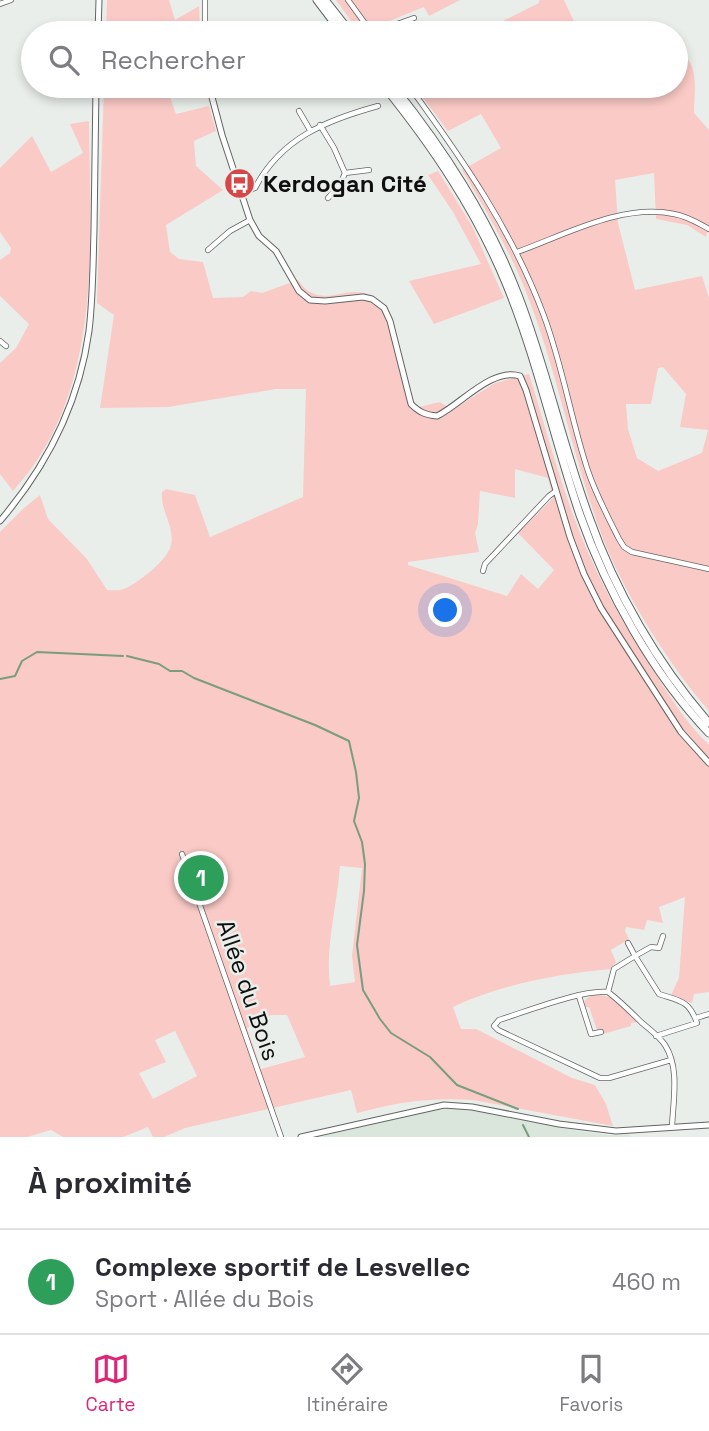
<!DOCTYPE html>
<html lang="fr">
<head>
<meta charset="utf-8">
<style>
  :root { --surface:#fff; --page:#f2f2f3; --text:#2b2b33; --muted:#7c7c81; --line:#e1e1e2; --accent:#db2777 }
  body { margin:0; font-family:"Space Grotesk",sans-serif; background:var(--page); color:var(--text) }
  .you { position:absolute; left:446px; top:611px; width:24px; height:24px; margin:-18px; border:5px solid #fff; border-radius:50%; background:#1a73e8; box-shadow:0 0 0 10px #1a73e833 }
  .badge { display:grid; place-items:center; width:46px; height:46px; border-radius:50%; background:var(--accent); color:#fff; font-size:23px; font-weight:700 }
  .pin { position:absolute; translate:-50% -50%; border:4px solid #fff; box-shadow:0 2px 7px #0006 }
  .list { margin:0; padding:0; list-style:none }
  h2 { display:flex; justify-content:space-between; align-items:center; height:91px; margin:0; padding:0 28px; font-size:30px }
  h2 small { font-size:23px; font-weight:400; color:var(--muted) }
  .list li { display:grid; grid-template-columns:46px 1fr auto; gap:21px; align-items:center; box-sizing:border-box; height:105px; padding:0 28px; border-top:2px solid var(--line) }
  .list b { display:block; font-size:26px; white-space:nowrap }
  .list p { margin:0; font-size:23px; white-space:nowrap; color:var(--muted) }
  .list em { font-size:23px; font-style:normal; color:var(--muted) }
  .icon { flex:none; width:38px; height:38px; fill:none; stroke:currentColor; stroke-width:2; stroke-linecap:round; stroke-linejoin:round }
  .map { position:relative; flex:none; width:709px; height:1137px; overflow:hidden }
  .search { position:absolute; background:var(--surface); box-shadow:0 4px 10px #0003; left:21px; right:21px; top:21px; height:77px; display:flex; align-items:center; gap:18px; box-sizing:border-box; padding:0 24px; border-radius:38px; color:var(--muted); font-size:26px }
  .sheet { height:196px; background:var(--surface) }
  nav { display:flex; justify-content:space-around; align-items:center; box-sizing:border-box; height:98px; border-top:2px solid var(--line); background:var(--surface); font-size:19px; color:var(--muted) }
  nav a { display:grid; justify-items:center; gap:4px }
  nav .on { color:var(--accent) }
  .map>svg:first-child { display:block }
  .built { fill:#dae5dc }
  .green { fill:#facac6; fill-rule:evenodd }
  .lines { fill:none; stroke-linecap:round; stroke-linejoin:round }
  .stream { stroke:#7a9c7f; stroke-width:2 }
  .street-casing { stroke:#616562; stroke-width:6 }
  .secondary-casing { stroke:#616562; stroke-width:7 }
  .highway-casing { stroke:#616562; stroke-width:9 }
  .street { stroke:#fff; stroke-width:4.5 }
  .secondary { stroke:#fff; stroke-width:5 }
  .highway { stroke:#fff; stroke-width:7 }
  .labels { text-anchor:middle; stroke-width:5; stroke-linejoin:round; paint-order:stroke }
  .poi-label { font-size:24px; font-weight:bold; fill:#0e0f0e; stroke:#eaeeea; text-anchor:start }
  .street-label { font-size:24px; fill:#0e0f0e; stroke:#eaeeea }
</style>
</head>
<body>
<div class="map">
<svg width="709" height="1137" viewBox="0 0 709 1137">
  <rect width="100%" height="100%" fill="#eaeeea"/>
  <!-- built -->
  <path class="built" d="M 462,1108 L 567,1129 L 608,1135 L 628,1134 L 632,1137 L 318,1137 L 435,1110 Z"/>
  <!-- green -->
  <path class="green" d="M 107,0 L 169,0 L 175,20 L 199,6 L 200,33 L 106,33 Z
    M 336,0 L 460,0 L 429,16 L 424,7 L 374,27 L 365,33 L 360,33 Z
    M 539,0 L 564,0 L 577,28 L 600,26 L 606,33 L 479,33 L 539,3 Z
    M 676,47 C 701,66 694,85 694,113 L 709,130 L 709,226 L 706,237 L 687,225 L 656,219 L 654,173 L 615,180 L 618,223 L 635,290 L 702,276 L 709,298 L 709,711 C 668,664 618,584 598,525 C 571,449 556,367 526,292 C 509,249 485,209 462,170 L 501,148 L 481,114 L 448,131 L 414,86 L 676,86 ZM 663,367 L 686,394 L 680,427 L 708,430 L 702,453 L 658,471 L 637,458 L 628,429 L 626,404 L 651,404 L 658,368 Z
    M 104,86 L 166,86 L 176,114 L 209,106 L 216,131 L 194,141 L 196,166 L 223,190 L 166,225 L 170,252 L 179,259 L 203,262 L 213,298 L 243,297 L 251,291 L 262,293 L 298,280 C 325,319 354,268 388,309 L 413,400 L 419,407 L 440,402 L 452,410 L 495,383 L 529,374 C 548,435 565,503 592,561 C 608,597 628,631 649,664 C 667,692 685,722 709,745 L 709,992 L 694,994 L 692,1003 L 671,995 L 679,978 L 685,897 L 659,907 L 663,923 L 647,920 L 644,930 L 626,927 L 625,931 L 629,939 L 611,950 L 616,962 L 611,969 C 558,974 502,984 453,1007 L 461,1029 L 476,1029 L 572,1078 L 595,1085 L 606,1104 L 613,1126 L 473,1100 C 432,1097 397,1102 357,1113 L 351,1090 L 185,1128 L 164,1137 L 153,1137 L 148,1127 L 123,1137 L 63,1137 L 51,1130 L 27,1137 L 0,1137 L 0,532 L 24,508 L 40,495 L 48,519 L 87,559 L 107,590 C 112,590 119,591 124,589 C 137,584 168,560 171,545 C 175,527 160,510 162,492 L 166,489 L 195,495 L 210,537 L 303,497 L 306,389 L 276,389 L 168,407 L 100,408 L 114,315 L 97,303 ZM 515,469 L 548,478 L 553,498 L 518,533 L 554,570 L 538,589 L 521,574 L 507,596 L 408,565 L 408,562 L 479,552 L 475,533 L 478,524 L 480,491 L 515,498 ZM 340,866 L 362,868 L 352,956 L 355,982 L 330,986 C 325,946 337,907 340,866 ZM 271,1015 L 287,1015 L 305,1057 L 261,1069 L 247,1028 ZM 175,1031 L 197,1076 L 153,1099 L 139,1073 L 166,1062 L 155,1040 Z
    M 89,121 C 90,246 104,392 13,491 L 0,474 L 0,363 L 16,348 L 29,324 L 0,296 L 0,260 L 10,253 L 11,248 L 0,232 L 0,168 L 32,136 L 51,172 L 83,153 L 70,124 Z
    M 438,171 L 472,226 L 504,298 L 434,324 L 409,281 L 481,264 L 453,212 L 428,175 Z
    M 596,994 L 613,998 L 639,1022 L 631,1023 L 631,1026 L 603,1034 L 602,1029 L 597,1030 L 589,1007 L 584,1007 C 584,998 588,997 596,994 Z"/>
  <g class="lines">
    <!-- stream -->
    <path class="stream" d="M 127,656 L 159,664 L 170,671 L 182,671 L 194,678 L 315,725 L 349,741 L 356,772 L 359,798 L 354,821 L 362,842 L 365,864 L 364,891 L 357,945 L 363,990 L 380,1019 L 391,1033 L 430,1057 L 457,1085 L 518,1109
      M 0,679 L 15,676 L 22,661 L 37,652 L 123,656
      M 523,1125 L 529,1137"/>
    <defs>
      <path id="street" d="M 205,0 L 205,33
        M 348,0 L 372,33
        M 0,4 L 11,0
        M 277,33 L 285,29
        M 372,33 L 414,18
        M 409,86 C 463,160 512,230 544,316 C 563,367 571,420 588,471 C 596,495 608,517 619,539 L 624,547 L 632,552 L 709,569
        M 299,111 L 310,130
        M 320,125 L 334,148 L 345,173 L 340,185 L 328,198
        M 345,173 L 369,170
        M 242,193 L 255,188 C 281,138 327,120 378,106
        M 208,250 L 230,231 L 250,220
        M 517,252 C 565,235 622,203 674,214 C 687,216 698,223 709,229
        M 0,341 L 6,346
        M 483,571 L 485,564 L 549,496 L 556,491
        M 182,854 L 281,1137
        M 628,943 L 635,956 L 651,947 L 659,948 L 663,936
        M 608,992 L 614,969 L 635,956 L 659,994 C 680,1001 689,1000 697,1023 L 656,1036
        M 579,996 L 591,1034 L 601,1032
        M 696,1018 L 709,1014
        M 671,1060 L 609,1078 L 600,1078 L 498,1030 L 494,1026 L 499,1020 C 528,1011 580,990 608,992 C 620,1001 631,1012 641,1022 C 649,1029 659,1036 665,1045 C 680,1068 673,1101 672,1127"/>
      <path id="secondary" d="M 98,33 L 99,0
        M 209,86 L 222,135 L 250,220 L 259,236 L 276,251 L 299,291 L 310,300 L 325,301 L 363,297 L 372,299 L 384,308 L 390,321 L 411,404 C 419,412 425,415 437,416 C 460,405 492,367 520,376 L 526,390 L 570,537 L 584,574 L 601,608 L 681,732 L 709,763
        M 0,521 C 47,466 79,403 89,331 C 93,297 93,263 94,230 C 95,182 95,134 96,86
        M 301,1137 L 444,1105 L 472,1107 L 559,1124 L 616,1131 L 709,1125"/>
      <path id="highway" d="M 317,0 L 342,33
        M 325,0 L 351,33
        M 384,86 C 433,147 476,210 506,283 C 537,358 554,439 580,515 C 607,592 653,674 709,733
        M 393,86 C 444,150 488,217 518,295 C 546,367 562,444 589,517 C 615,591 657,664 709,723"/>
    </defs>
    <!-- street casing -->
    <use href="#street" class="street-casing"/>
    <!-- secondary casing -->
    <use href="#secondary" class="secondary-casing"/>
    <!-- highway casing -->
    <use href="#highway" class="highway-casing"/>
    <!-- street -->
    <use href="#street" class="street"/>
    <!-- secondary -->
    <use href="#secondary" class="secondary"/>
    <!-- highway -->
    <use href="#highway" class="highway"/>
  </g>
  <!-- icons -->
  <defs>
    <symbol id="bus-disc" viewBox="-11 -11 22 22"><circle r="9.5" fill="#d64747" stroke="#eaeeea"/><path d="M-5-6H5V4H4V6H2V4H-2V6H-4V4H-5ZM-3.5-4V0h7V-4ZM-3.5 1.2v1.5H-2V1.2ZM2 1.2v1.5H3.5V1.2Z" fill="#fff"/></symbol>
  </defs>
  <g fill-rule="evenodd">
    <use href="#bus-disc" x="222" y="166" width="35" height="35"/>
  </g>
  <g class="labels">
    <!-- poi labels -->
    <g class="poi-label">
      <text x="263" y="192">Kerdogan Cité</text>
    </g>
    <!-- street labels -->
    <g class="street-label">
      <text transform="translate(248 990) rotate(71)" y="8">Allée du Bois</text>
    </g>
  </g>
</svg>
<div class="you"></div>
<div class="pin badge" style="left:201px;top:878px;background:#2e9e5b">1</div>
<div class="search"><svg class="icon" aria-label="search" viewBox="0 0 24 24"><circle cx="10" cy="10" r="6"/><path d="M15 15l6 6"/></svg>Rechercher</div>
</div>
<section class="sheet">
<h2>À proximité<small></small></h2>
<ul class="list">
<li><span class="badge" style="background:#2e9e5b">1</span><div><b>Complexe sportif de Lesvellec</b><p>Sport · Allée du Bois</p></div><em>460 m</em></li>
</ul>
</section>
<nav>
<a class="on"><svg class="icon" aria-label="map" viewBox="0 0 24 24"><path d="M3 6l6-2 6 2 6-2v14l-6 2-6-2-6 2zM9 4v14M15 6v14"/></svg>Carte</a>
<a><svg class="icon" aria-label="directions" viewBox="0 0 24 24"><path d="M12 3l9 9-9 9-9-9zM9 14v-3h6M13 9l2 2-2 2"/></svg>Itinéraire</a>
<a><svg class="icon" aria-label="saved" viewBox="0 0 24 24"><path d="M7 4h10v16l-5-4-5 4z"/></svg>Favoris</a>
</nav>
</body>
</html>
